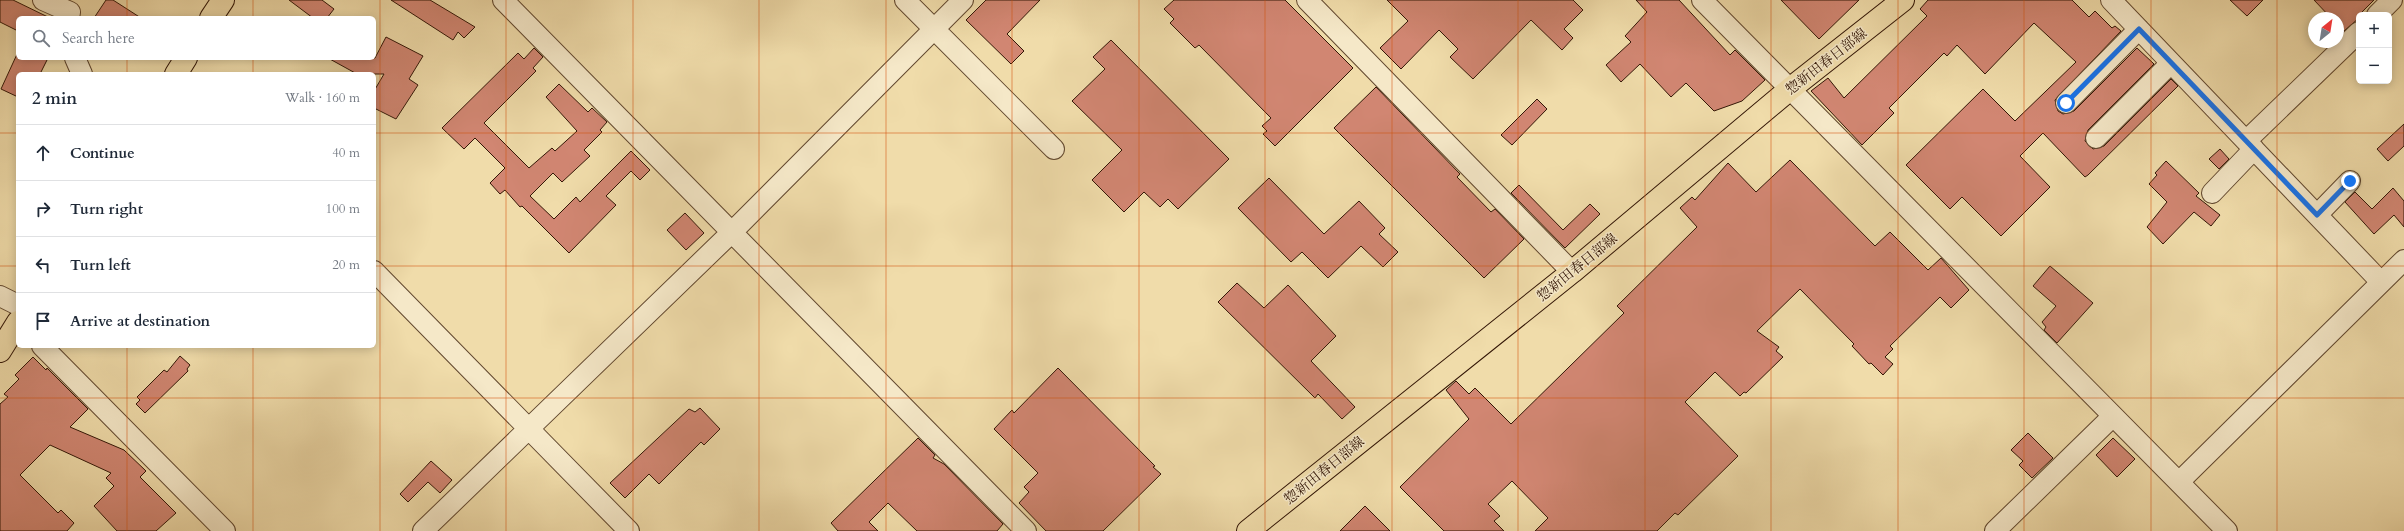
<!DOCTYPE html>
<html lang="en">
<head>
<meta charset="utf-8">
<style>
  :root { --surface:#fff; --page:#f6f6f7; --text:#1f2937; --muted:#747a83; --line:#e0e1e3 }
  body { margin:0; font-family:Cardo,"Noto Serif JP",serif; background:var(--page); color:var(--text) }
  .controls { position:absolute; right:12px; top:12px; display:grid; overflow:hidden; border-radius:6px; box-shadow:0 2px 10px #0003 }
  .controls button { width:36px; height:36px; display:grid; place-items:center; padding:0; border:0; border-bottom:1px solid var(--line); background:var(--surface); color:var(--text); font:20px sans-serif }
  .compass { position:absolute; left:2308px; top:12px; width:36px; height:36px; border-radius:50%; background:var(--surface); box-shadow:0 2px 10px #0003; rotate:30deg }
  .stop { position:absolute; width:12px; height:12px; margin:-9px; border:3px solid #1a73e8; border-radius:50%; background:#fff }
  .stop.end { background:#1a73e8; border-color:#fff; box-shadow:0 1px 4px #0008 }
  .list { margin:0; padding:0; list-style:none }
  h2 { display:flex; justify-content:space-between; align-items:center; height:52px; margin:0; padding:0 16px; font-size:17px }
  h2 small { font-size:13px; font-weight:400; color:var(--muted) }
  .list li { display:grid; grid-template-columns:26px 1fr auto; gap:12px; align-items:center; box-sizing:border-box; height:56px; padding:0 16px; border-top:1px solid var(--line) }
  .list b { display:block; font-size:15px; white-space:nowrap }
  .list em { font-size:13px; font-style:normal; color:var(--muted) }
  .icon { flex:none; width:22px; height:22px; fill:none; stroke:currentColor; stroke-width:2; stroke-linecap:round; stroke-linejoin:round }
  .map { position:relative; flex:none; width:2404px; height:531px; overflow:hidden }
  .search { position:absolute; background:var(--surface); box-shadow:0 2px 10px #0003; left:16px; top:16px; width:360px; height:44px; display:flex; align-items:center; gap:10px; box-sizing:border-box; padding:0 14px; border-radius:6px; color:var(--muted); font-size:15px }
  .panel { position:absolute; background:var(--surface); box-shadow:0 2px 10px #0003; left:16px; top:72px; width:360px; height:276px; border-radius:6px }
  .map>svg:first-child { display:block }
  .building { fill:#d18672; stroke:#331606 }
  .lines { fill:none; stroke-linecap:round; stroke-linejoin:round }
  .minor-casing { stroke:#62482f; stroke-width:22 }
  .major-casing { stroke:#331606; stroke-width:24 }
  .highway-casing { stroke:#331606; stroke-width:24 }
  .minor { stroke:#f5e8c8; stroke-width:20 }
  .major { stroke:#f0dcaa; stroke-width:22 }
  .highway { stroke:#f0dcaa; stroke-width:22 }
  .route { stroke:#1a73e8; stroke-width:5 }
  .grid { fill:none; stroke:#d6520b; stroke-width:1; stroke-opacity:0.55 }
  .labels { text-anchor:middle; stroke-width:3; stroke-linejoin:round; paint-order:stroke }
  .street-label { font-size:14px; fill:#331606; stroke:#f5e8c8 }
</style>
</head>
<body>
<div class="map">
<svg width="2404" height="531" viewBox="0 0 2404 531">
  <rect width="100%" height="100%" fill="#f0dcaa"/>
  <filter id="stains"><feTurbulence type="fractalNoise" baseFrequency=".005" numOctaves="4"/><feColorMatrix values="0 0 0 0 .2 0 0 0 0 .09 0 0 0 0 .02 0 0 0 .5 -.17"/></filter>
  <radialGradient id="worn" r=".72"><stop offset=".6" stop-color="#630" stop-opacity="0"/><stop offset="1" stop-color="#630" stop-opacity=".3"/></radialGradient>
  <!-- building -->
  <path class="building" d="M 0,0 L 13,0 L 50,18 L 18,18 L 18,31 L 0,22 Z
    M 106,0 L 113,0 L 141,18 L 94,18 Z
    M 289,0 L 322,0 L 334,9 L 327,18 L 313,18 Z
    M 391,0 L 430,0 L 475,27 L 464,38 L 458,32 L 453,40 Z
    M 986,0 L 1040,0 L 1007,34 L 1024,51 L 1011,64 L 966,20 Z
    M 1174,0 L 1285,0 L 1353,68 L 1275,146 L 1263,134 L 1267,131 L 1262,126 L 1271,118 L 1199,45 L 1195,48 L 1170,23 L 1174,19 L 1164,9 Z
    M 1387,0 L 1573,0 L 1583,10 L 1564,29 L 1573,38 L 1562,50 L 1531,20 L 1473,79 L 1450,57 L 1458,49 L 1439,30 L 1401,69 L 1380,48 L 1408,21 Z
    M 1636,0 L 1679,0 L 1730,55 L 1735,50 L 1765,80 L 1742,101 L 1714,111 L 1686,83 L 1671,97 L 1640,64 L 1621,82 L 1606,65 L 1631,42 L 1625,36 L 1647,12 Z
    M 1781,0 L 1859,0 L 1819,39 Z
    M 1928,0 L 2072,0 L 2089,17 L 2095,11 L 2112,28 L 2115,26 L 2121,31 L 2055,100 L 2058,111 L 2063,114 L 2074,111 L 2137,48 L 2154,64 L 2088,130 L 2085,141 L 2093,149 L 2104,146 L 2171,79 L 2178,86 L 2088,175 L 2085,177 L 2043,133 L 2020,156 L 2050,187 L 2001,236 L 1962,197 L 1950,209 L 1906,165 L 1983,89 L 2015,121 L 2076,62 L 2034,23 L 1985,74 L 1957,45 L 1947,56 L 1944,53 L 1889,108 L 1894,113 L 1862,145 L 1811,91 L 1828,78 L 1844,98 L 1927,16 L 1920,9 Z
    M 2230,0 L 2263,0 L 2247,16 Z
    M 2314,0 L 2374,0 L 2361,13 L 2363,15 L 2359,15 L 2359,18 L 2344,31 L 2338,25 L 2338,18 L 2331,18 Z
    M 386,37 L 423,56 L 409,79 L 418,85 L 396,119 L 374,108 L 374,91 L 384,74 L 357,74 L 328,58 L 375,58 Z
    M 1111,40 L 1229,159 L 1178,209 L 1168,199 L 1160,207 L 1144,192 L 1124,212 L 1092,180 L 1122,150 L 1072,101 L 1105,69 L 1093,57 Z
    M 534,48 L 543,57 L 533,68 L 536,71 L 484,123 L 529,168 L 552,148 L 555,151 L 577,131 L 546,97 L 559,84 L 588,112 L 592,108 L 607,122 L 600,130 L 602,132 L 584,150 L 590,156 L 562,182 L 553,173 L 530,196 L 554,219 L 576,197 L 580,202 L 631,151 L 650,170 L 640,180 L 631,171 L 606,196 L 616,205 L 569,253 L 522,206 L 520,207 L 505,190 L 500,194 L 490,183 L 505,168 L 475,138 L 464,149 L 442,128 L 518,53 L 524,59 Z
    M 18,52 L 18,58 L 48,58 L 40,74 L 18,74 L 18,97 L 1,89 Z
    M 1376,87 L 1460,174 L 1457,177 L 1491,212 L 1495,209 L 1524,239 L 1484,278 L 1334,128 Z
    M 1537,99 L 1547,109 L 1512,145 L 1501,135 Z
    M 2404,124 L 2404,146 L 2388,161 L 2377,149 Z
    M 2220,149 L 2229,159 L 2219,169 L 2209,159 Z
    M 1790,160 L 1875,246 L 1890,232 L 1928,270 L 1941,258 L 1969,290 L 1951,308 L 1940,297 L 1890,346 L 1893,349 L 1885,357 L 1893,364 L 1883,375 L 1871,363 L 1869,364 L 1852,346 L 1854,344 L 1800,289 L 1757,331 L 1779,347 L 1776,351 L 1783,357 L 1746,393 L 1744,392 L 1740,396 L 1715,372 L 1685,402 L 1738,456 L 1678,515 L 1675,513 L 1657,531 L 1535,531 L 1548,518 L 1512,481 L 1488,504 L 1500,516 L 1494,521 L 1504,531 L 1444,531 L 1400,487 L 1469,419 L 1446,390 L 1456,381 L 1469,394 L 1475,388 L 1511,424 L 1624,313 L 1617,306 L 1697,227 L 1680,208 L 1692,197 L 1695,200 L 1728,163 L 1756,192 Z
    M 2166,161 L 2199,193 L 2196,196 L 2220,215 L 2211,226 L 2194,212 L 2163,244 L 2147,227 L 2167,202 L 2149,184 L 2157,175 L 2155,173 Z
    M 1269,178 L 1324,234 L 1359,201 L 1385,228 L 1379,234 L 1398,252 L 1383,267 L 1361,246 L 1328,278 L 1302,252 L 1291,262 L 1238,208 Z
    M 1519,185 L 1563,230 L 1590,204 L 1600,214 L 1565,248 L 1511,193 Z
    M 2393,188 L 2404,201 L 2404,227 L 2394,215 L 2374,234 L 2345,202 L 2355,192 L 2372,209 Z
    M 685,213 L 704,233 L 686,250 L 667,230 Z
    M 2050,266 L 2093,303 L 2057,343 L 2044,330 L 2046,327 L 2042,322 L 2056,306 L 2033,286 Z
    M 1237,283 L 1264,308 L 1288,285 L 1336,336 L 1311,361 L 1355,407 L 1342,419 L 1318,394 L 1315,398 L 1218,302 Z
    M 180,356 L 190,365 L 187,369 L 188,371 L 145,413 L 136,404 L 140,400 L 137,397 L 164,370 L 167,372 Z
    M 33,357 L 46,370 L 47,368 L 88,409 L 70,427 L 124,450 L 146,471 L 140,477 L 176,513 L 156,531 L 117,531 L 94,506 L 114,486 L 106,478 L 111,473 L 50,445 L 20,475 L 58,513 L 61,510 L 74,523 L 67,531 L 0,531 L 0,404 L 8,397 L 4,394 L 19,379 L 15,375 Z
    M 1058,368 L 1155,466 L 1153,467 L 1161,474 L 1103,531 L 1046,531 L 1019,503 L 1029,492 L 1024,487 L 1038,473 L 994,429 L 1012,410 L 1014,413 Z
    M 700,408 L 720,429 L 704,445 L 701,442 L 659,484 L 649,474 L 625,498 L 610,483 L 689,409 L 695,412 Z
    M 2028,433 L 2053,458 L 2032,478 L 2019,465 L 2023,461 L 2011,450 Z
    M 918,438 L 935,455 L 933,458 L 944,464 L 1003,524 L 997,531 L 917,531 L 888,503 L 869,522 L 878,531 L 838,531 L 831,523 Z
    M 2113,438 L 2135,459 L 2117,477 L 2096,455 Z
    M 431,461 L 452,480 L 440,493 L 428,482 L 408,502 L 400,494 Z
    M 1365,506 L 1390,531 L 1340,531 Z"/>
  <g class="lines">
    <defs>
      <path id="minor" d="M 43,0 L 70,12 L 69,18
        M 503,0 L 1026,531
        M 905,0 L 1054,149
        M 1307,0 L 1572,272
        M 1702,0 L 2227,531
        M 2111,0 L 2381,282
        M 2377,15 L 2392,0
        M 75,58 L 82,74
        M 2066,103 L 2139,29
        M 2096,138 L 2171,63
        M 2246,141 L 2359,32
        M 2212,193 L 2254,149
        M 2317,215 L 2350,181
        M 374,271 L 629,531
        M 0,296 L 18,305
        M 42,346 L 225,531
        M 2179,482 L 2404,260
        M 423,531 L 732,232 L 963,0
        M 1995,531 L 2113,416"/>
      <path id="major" d="M 1248,531 L 1572,272 L 1790,89 L 1903,0"/>
      <path id="highway" d="M 211,18 L 223,0
        M 176,74 L 186,58
        M 0,351 L 18,322"/>
    </defs>
    <!-- minor casing -->
    <use href="#minor" class="minor-casing"/>
    <!-- major casing -->
    <use href="#major" class="major-casing"/>
    <!-- highway casing -->
    <use href="#highway" class="highway-casing"/>
    <!-- minor -->
    <use href="#minor" class="minor"/>
    <!-- major -->
    <use href="#major" class="major"/>
    <!-- highway -->
    <use href="#highway" class="highway"/>
  </g>
  <g class="lines">
    <!-- route -->
    <path class="route" d="M 2066,103 L 2139,29 L 2317,215 L 2350,181"/>
  </g>
  <!-- grid -->
  <path class="grid" d="M 127,0 L 127,18M 253,0 L 253,18M 380,0 L 380,531M 506,0 L 506,531M 633,0 L 633,531M 759,0 L 759,531M 886,0 L 886,531M 1012,0 L 1012,531M 1139,0 L 1139,531M 1265,0 L 1265,531M 1392,0 L 1392,531M 1518,0 L 1518,531M 1645,0 L 1645,531M 1771,0 L 1771,531M 1898,0 L 1898,531M 2024,0 L 2024,531M 2151,0 L 2151,531M 2277,0 L 2277,531M 127,58 L 127,74M 253,58 L 253,74M 0,133 L 18,133M 374,133 L 2404,133M 0,266 L 18,266M 374,266 L 2404,266M 127,346 L 127,531M 253,346 L 253,531M 0,398 L 2404,398"/>
  <g class="labels">
    <!-- street labels -->
    <g class="street-label">
      <text transform="translate(1826 61) rotate(-38)" y="5">惣新田春日部線</text>
      <text transform="translate(1577 267) rotate(-39)" y="5">惣新田春日部線</text>
      <text transform="translate(1324 470) rotate(-39)" y="5">惣新田春日部線</text>
    </g>
  </g>
  <rect width="100%" height="100%" filter="url(#stains)"/>
  <rect width="100%" height="100%" fill="url(#worn)"/>
</svg>
<div class="controls">
<button>+</button>
<button>−</button>
</div>
<svg class="compass" viewBox="-18 -18 36 36"><path d="M0-13l5 13h-10z" fill="#e53935"/><path d="M0 13l5-13h-10z" fill="#747a83"/></svg>
<div class="stop" style="left:2066px;top:103px"></div>
<div class="stop end" style="left:2350px;top:181px"></div>
<div class="search"><svg class="icon" aria-label="search" viewBox="0 0 24 24"><circle cx="10" cy="10" r="6"/><path d="M15 15l6 6"/></svg>Search here</div>
<section class="panel">
<h2>2 min<small>Walk · 160 m</small></h2>
<ul class="list">
<li><svg class="icon" aria-label="ahead" viewBox="0 0 24 24"><path d="M12 20V5M6 11l6-6 6 6"/></svg><div><b>Continue</b></div><em>40 m</em></li>
<li><svg class="icon" aria-label="right" viewBox="0 0 24 24"><path d="M7 20v-9h11M14 6l5 5-5 5"/></svg><div><b>Turn right</b></div><em>100 m</em></li>
<li><svg class="icon" aria-label="left" viewBox="0 0 24 24"><path d="M17 20v-9H6M10 6l-5 5 5 5"/></svg><div><b>Turn left</b></div><em>20 m</em></li>
<li><svg class="icon" aria-label="arrive" viewBox="0 0 24 24"><path d="M6 21V4h12l-3 4 3 4H6"/></svg><div><b>Arrive at destination</b></div></li>
</ul>
</section>
</div>
</body>
</html>
